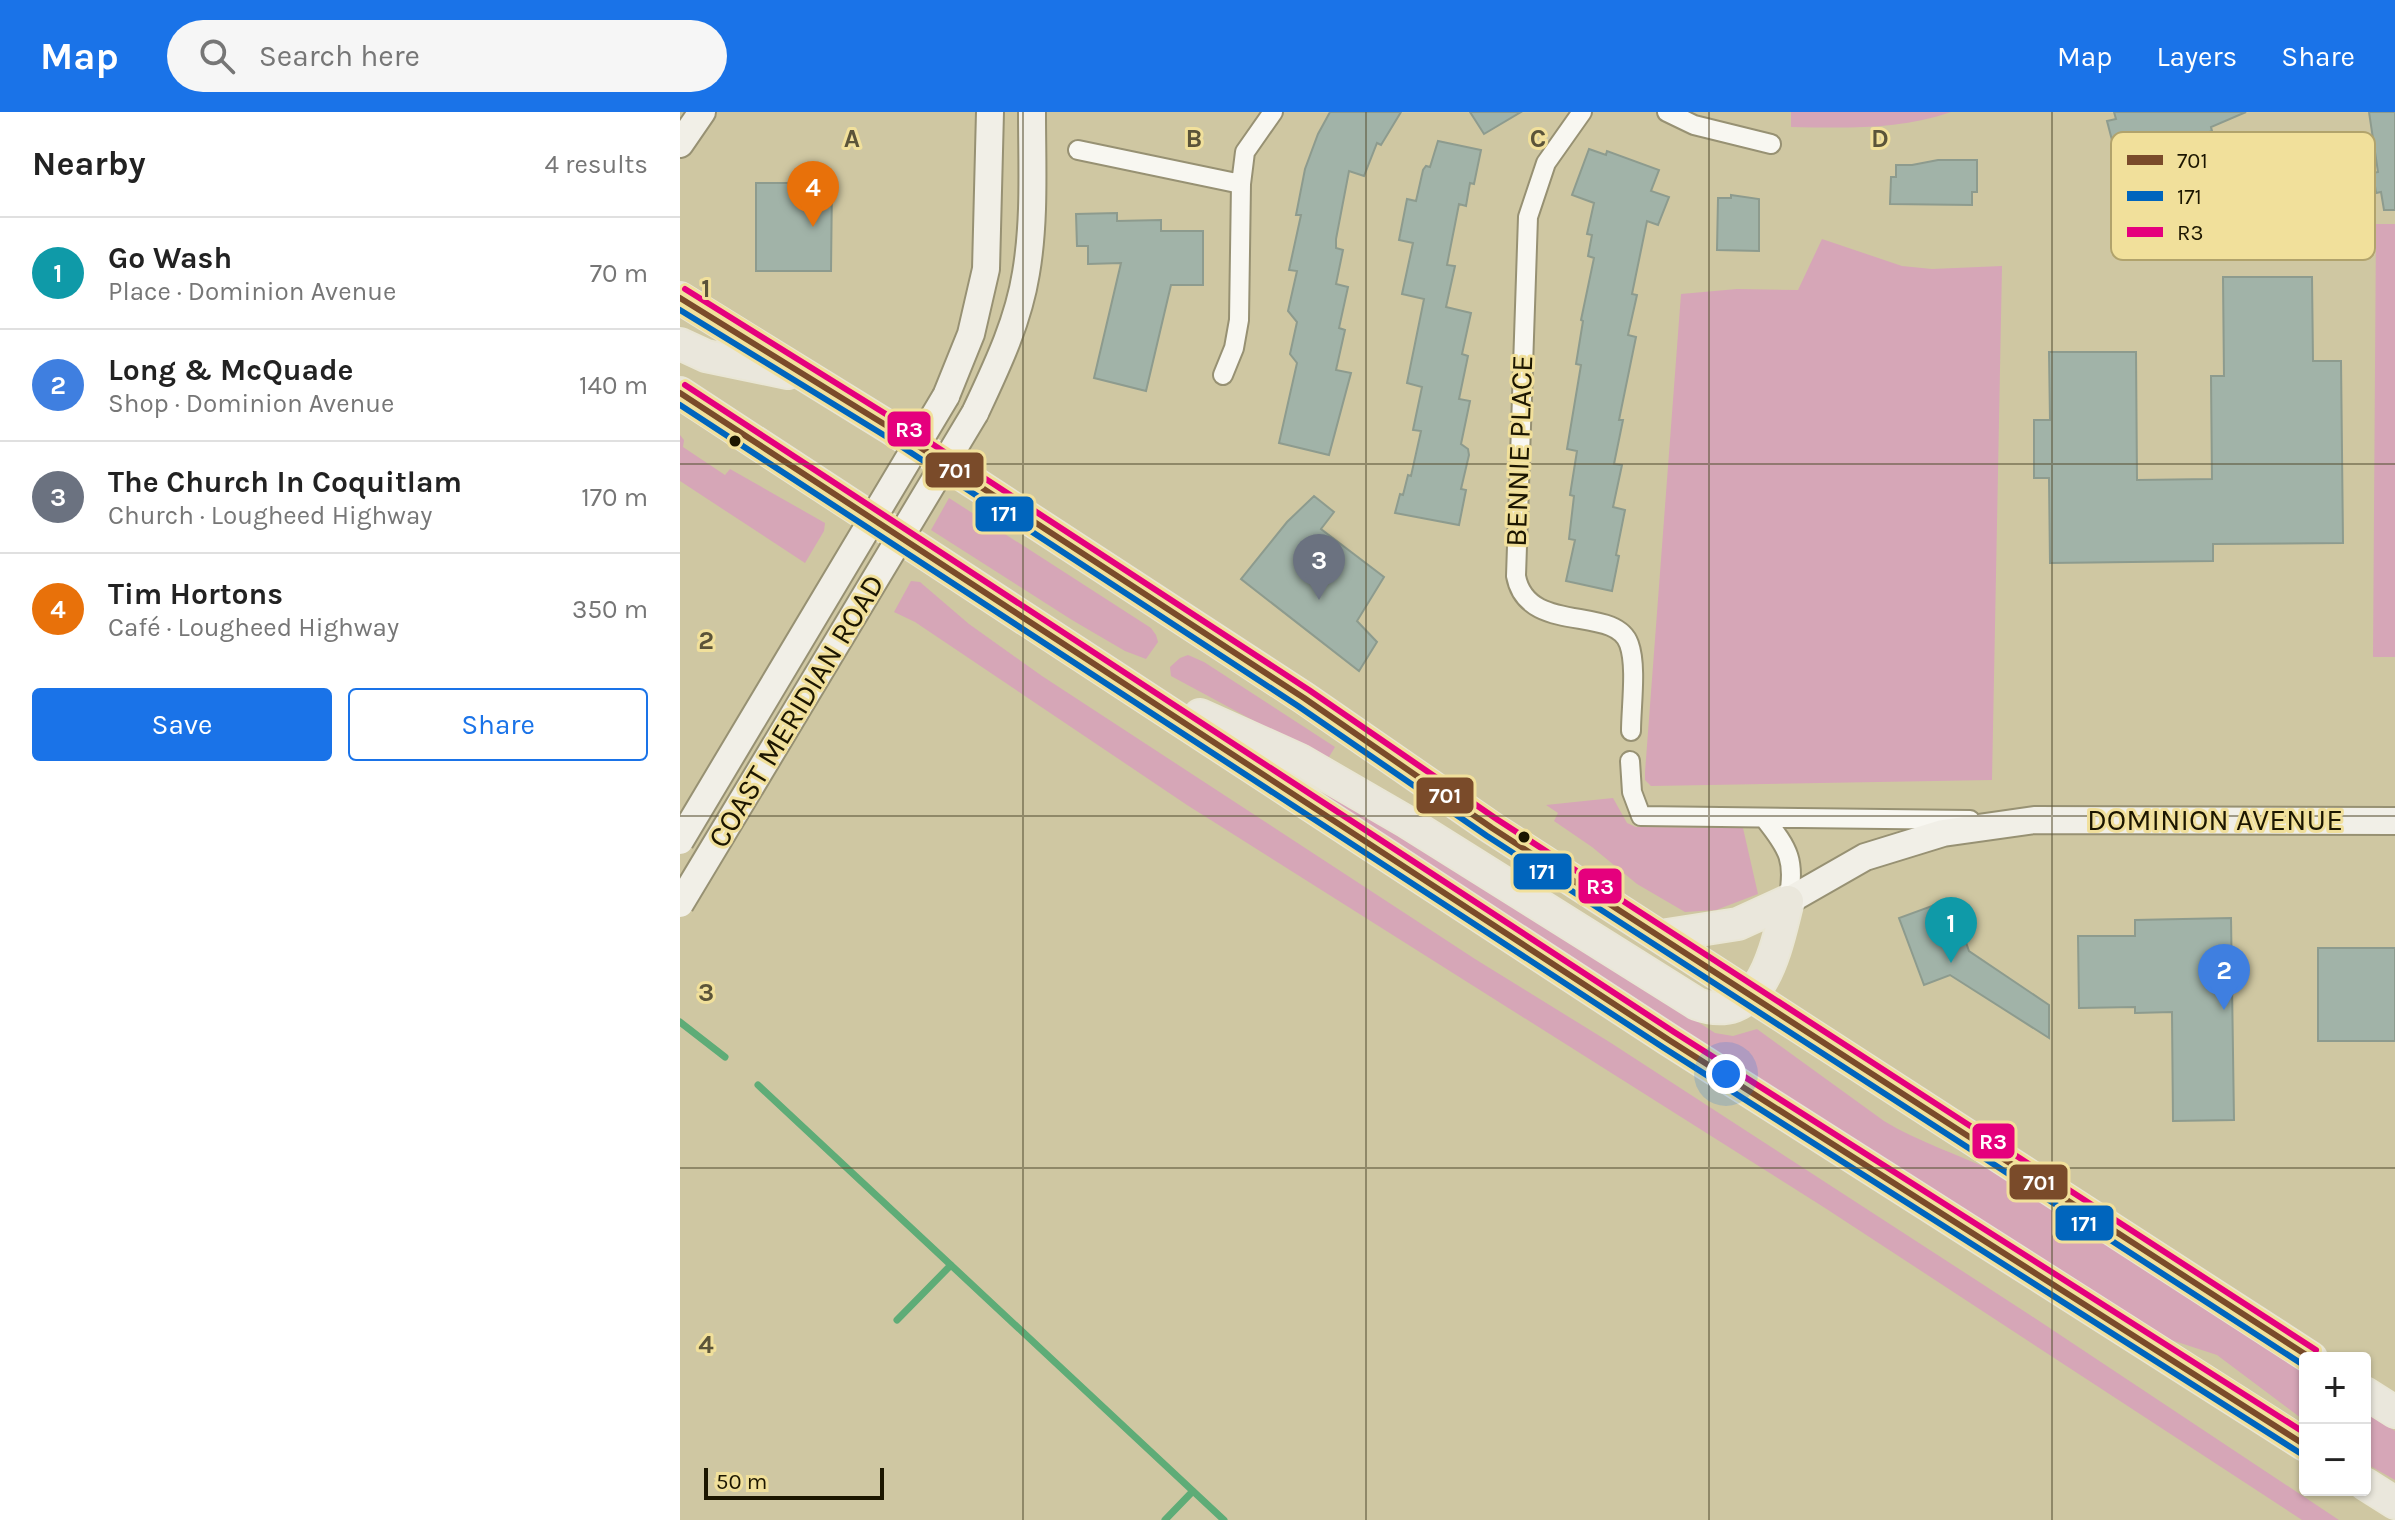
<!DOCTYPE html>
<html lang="en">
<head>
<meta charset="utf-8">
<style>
  :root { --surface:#fff; --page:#f6f6f6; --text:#222; --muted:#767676; --line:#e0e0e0; --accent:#1a73e8 }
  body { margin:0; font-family:Karla,sans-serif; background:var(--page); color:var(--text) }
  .controls { position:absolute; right:24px; bottom:24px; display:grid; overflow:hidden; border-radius:8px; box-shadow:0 2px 6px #0004 }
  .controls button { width:72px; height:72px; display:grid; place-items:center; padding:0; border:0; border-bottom:2px solid var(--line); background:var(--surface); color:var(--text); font:40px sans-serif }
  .scale { position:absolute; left:24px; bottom:20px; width:180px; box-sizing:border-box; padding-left:8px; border:4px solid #1c1600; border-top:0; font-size:22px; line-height:28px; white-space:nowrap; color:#1c1600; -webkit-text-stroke:6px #f1e09b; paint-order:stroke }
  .you { position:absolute; left:1046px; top:962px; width:28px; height:28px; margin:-20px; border:6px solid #fff; border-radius:50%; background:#1a73e8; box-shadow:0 0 0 12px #1a73e833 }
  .badge { display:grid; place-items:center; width:52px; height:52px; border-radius:50%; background:var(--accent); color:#fff; font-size:26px; font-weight:700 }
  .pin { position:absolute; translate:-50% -66px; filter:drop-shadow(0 2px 4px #0008) }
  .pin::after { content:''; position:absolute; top:42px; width:28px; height:24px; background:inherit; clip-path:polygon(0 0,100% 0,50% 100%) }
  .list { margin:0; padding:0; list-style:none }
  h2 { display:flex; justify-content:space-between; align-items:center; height:104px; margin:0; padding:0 32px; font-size:34px }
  h2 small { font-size:26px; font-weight:400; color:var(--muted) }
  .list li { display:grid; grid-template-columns:52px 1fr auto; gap:24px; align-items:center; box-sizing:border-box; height:112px; padding:0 32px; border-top:2px solid var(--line) }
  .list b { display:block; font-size:30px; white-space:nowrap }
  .list p { margin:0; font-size:26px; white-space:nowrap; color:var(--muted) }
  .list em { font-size:26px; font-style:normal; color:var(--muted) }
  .actions { display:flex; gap:16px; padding:24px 32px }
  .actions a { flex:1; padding:18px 0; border:2px solid var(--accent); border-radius:8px; text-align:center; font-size:28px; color:var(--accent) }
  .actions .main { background:var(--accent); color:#fff }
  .icon { flex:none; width:44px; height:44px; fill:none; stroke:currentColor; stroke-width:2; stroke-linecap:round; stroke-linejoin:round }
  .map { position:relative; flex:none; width:1715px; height:1408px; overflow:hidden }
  header { display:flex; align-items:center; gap:48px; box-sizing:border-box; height:112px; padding:0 40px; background:var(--accent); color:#fff }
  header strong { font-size:38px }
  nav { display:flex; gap:44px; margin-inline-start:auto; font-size:28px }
  .search { width:560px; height:72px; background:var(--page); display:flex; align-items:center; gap:20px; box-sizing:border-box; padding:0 28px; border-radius:44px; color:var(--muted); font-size:30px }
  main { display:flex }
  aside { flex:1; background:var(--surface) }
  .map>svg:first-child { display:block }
  .green { fill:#d6a6b7 }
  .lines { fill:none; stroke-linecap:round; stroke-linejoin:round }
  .stream { stroke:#5eac77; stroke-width:7 }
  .building { fill:#a1b3a8; stroke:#8d9b8e; stroke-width:2 }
  .street-casing { stroke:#979173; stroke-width:22 }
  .secondary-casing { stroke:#979173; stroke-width:30 }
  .primary-casing { stroke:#e9e6d5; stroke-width:34 }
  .street { stroke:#f8f7f1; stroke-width:18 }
  .secondary { stroke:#f1efe7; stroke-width:26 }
  .primary { stroke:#eae7dc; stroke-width:30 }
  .secondary-bridge-casing { stroke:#979173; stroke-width:30; stroke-linecap:butt }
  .secondary-bridge { stroke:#f1efe7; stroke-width:26 }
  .bus-1-casing { stroke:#f1e09b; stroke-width:12 }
  .bus-2-casing { stroke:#f1e09b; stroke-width:12 }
  .bus-3-casing { stroke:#f1e09b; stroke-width:12 }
  .bus-1 { stroke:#7a4b2a; stroke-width:6 }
  .bus-2 { stroke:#0065bd; stroke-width:6 }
  .bus-3 { stroke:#e5007d; stroke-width:6 }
  .grid { fill:none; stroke:#5b5439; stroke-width:2; stroke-opacity:0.55 }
  .bus-dot { fill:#1c1600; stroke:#f1e09b; stroke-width:3 }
  .labels { text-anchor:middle; stroke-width:6; stroke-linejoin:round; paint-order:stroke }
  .street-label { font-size:30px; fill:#1c1600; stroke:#f1e09b }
  .key { fill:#f1e09b; stroke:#b1a36c; stroke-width:2 }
  .key-label { font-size:22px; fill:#1c1600 }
  .grid-label { font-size:26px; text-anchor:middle; font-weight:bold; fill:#5b5439; stroke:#f1e09b; stroke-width:6; stroke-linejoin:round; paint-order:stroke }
  .line-badge { stroke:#f1e09b; stroke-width:3 }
  .badge-label { font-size:22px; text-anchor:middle; font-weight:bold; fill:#fff }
</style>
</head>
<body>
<header>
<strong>Map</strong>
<div class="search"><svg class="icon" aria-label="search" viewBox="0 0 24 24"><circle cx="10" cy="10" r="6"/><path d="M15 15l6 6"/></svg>Search here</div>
<nav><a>Map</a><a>Layers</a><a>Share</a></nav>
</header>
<main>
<aside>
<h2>Nearby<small>4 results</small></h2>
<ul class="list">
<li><span class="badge" style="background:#0f9aa8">1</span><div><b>Go Wash</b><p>Place · Dominion Avenue</p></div><em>70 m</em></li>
<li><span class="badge" style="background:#3f7fe0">2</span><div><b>Long &amp; McQuade</b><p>Shop · Dominion Avenue</p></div><em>140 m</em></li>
<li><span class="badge" style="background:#6b7280">3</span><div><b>The Church In Coquitlam</b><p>Church · Lougheed Highway</p></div><em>170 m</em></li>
<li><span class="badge" style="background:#e8710a">4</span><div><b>Tim Hortons</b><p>Café · Lougheed Highway</p></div><em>350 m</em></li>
</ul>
<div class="actions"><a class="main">Save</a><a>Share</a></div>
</aside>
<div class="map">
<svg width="1715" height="1408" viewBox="0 0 1715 1408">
  <rect width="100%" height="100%" fill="#cfc7a2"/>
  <!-- green -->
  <path class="green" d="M 1111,0 L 1271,0 C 1219,18 1165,16 1111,15 Z
    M 1696,112 L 1715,112 L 1715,545 L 1693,545 Z
    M 1142,127 L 1222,154 L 1252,157 L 1322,154 L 1312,668 L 971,674 L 965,668 L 965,660 L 1001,182 L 1057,177 L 1118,178 Z
    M 0,323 L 4,328 L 3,335 L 45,363 L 50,357 L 145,411 L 144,419 L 125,451 L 0,369 Z
    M 269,386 L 471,516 L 476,523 L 478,530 L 466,547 L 445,539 L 392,508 L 251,418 Z
    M 231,469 L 240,470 L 289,512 L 362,564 L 795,847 L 931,931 L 1350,1203 L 1659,1408 L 1622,1408 L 1145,1096 L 507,693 L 235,510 L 214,500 Z
    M 508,543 L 524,550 L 655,635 L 649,645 L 639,644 L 491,564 L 490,555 L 500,546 Z
    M 650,680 L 701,705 L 1035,921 L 1053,924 L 1077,917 L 1204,1009 C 1238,1030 1278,1042 1315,1060 L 1625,1260 L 1625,1309 L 1537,1243 L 1476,1223 L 1432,1196 L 655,691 L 644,681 Z
    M 933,686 L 947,711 L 956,715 L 1063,716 L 1078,782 L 1036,798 L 1005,800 L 957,772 L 912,735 L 874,709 L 878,701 L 866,693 Z
    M 1685,1299 L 1715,1319 L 1715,1368 L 1685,1351 Z"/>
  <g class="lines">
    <!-- stream -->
    <path class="stream" d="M 0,910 L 45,945
      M 78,973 L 544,1408
      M 217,1208 L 271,1153
      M 485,1408 L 513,1379"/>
  </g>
  <!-- building -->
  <path class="building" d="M 650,0 L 721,0 L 701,33 L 697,31 L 684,64 L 669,59 L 656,127 L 656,136 L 663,138 L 656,172 L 668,175 L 659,216 L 665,218 L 656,258 L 671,261 L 649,343 L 599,331 L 617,251 L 610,242 L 617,210 L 608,199 L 617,159 L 609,158 L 621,103 L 616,103 L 625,57 L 638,22 Z
    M 790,0 L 841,0 L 804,22 Z
    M 1434,0 L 1566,0 L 1531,15 L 1532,19 L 1485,37 L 1498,87 L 1480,91 L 1467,44 L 1438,51 L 1427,9 L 1436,7 Z
    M 1689,0 L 1715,0 L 1715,98 L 1704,98 L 1701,80 L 1696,81 L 1693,61 L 1698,60 Z
    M 758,29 L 801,38 L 794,72 L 790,71 L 786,94 L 779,92 L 767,153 L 775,154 L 766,195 L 791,201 L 782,242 L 788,244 L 779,287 L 790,289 L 781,332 L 788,337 L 789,343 L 781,377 L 786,378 L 779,413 L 715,401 L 720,382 L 723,383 L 728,363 L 731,364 L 741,319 L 733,318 L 742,275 L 727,271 L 744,187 L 722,182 L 733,131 L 719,128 L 727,87 L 736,89 L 743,58 L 746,54 L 750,55 Z
    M 909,37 L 926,43 L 927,39 L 979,58 L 971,79 L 989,85 L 978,113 L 967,109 L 952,182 L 957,183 L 948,223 L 956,225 L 939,308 L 943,308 L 934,352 L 942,353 L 933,395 L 945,398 L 936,443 L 939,444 L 932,479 L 886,469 L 895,428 L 889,427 L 894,384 L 890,383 L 897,339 L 887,337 L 901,253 L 896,252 L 903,209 L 901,208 L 914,146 L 908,144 L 912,123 L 907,122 L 914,91 L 892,83 Z
    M 1258,48 L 1297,48 L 1297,80 L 1292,80 L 1292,93 L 1210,92 L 1211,65 L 1216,65 L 1216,53 L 1232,53 Z
    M 76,71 L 152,71 L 151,159 L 76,159 Z
    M 1051,83 L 1079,87 L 1079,139 L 1037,138 L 1038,86 L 1051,86 Z
    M 437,101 L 437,109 L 481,108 L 481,119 L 523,119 L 523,173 L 491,173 L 466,279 L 414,266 L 441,151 L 408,152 L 408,134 L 397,134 L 396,102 Z
    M 1543,165 L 1632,165 L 1633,249 L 1661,249 L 1663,431 L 1533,432 L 1533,449 L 1370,451 L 1369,366 L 1354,366 L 1354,308 L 1370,308 L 1369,240 L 1456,240 L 1457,368 L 1532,367 L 1531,264 L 1544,264 Z
    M 634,384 L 654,400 L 641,417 L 704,465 L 677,509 L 697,530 L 679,559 L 561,467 L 607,410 Z
    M 1271,787 L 1289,839 L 1369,893 L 1369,926 L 1270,863 L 1244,873 L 1219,806 Z
    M 1551,806 L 1554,1008 L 1493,1009 L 1492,900 L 1455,901 L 1455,895 L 1399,896 L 1398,824 L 1455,824 L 1455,808 Z
    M 1638,836 L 1715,836 L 1715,929 L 1638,929 Z"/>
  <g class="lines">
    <defs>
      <path id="street" d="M 902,0 L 866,51 L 848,105 L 836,464 C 847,524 935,492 949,532 C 957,554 951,595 951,619
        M 987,0 L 1014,13 L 1091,32
        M 398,38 L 561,72
        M 543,263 L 554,236 L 559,208 L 561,72 L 565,40 L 593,0
        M 950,649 L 952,680 L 961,704 L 1290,708
        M 1084,706 C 1109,737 1116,749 1108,789"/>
      <path id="secondary" d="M 0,32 L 22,0
        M 266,284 L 291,222 L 306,157 L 310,0
        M 295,301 C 316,256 338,211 346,161 C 355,108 352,54 352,0
        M 1108,789 L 1185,745 L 1263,721 L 1354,708 L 1715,709"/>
      <path id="primary" d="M 0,186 L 212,317 L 624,586 L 812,716 L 1631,1246
        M 0,232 L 26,244 L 108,261
        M 0,281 L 989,928 L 1625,1333
        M 520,603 L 620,648 L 727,710 L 1017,892 C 1083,916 1096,835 1108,789
        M 981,824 L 1058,812 L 1108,789
        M 1685,1281 L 1715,1300
        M 1685,1372 L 1715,1391"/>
    </defs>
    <!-- street casing -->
    <use href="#street" class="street-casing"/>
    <!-- secondary casing -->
    <use href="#secondary" class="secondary-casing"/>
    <!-- primary casing -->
    <use href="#primary" class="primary-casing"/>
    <!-- street -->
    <use href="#street" class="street"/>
    <!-- secondary -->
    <use href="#secondary" class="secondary"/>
    <!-- primary -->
    <use href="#primary" class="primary"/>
    <defs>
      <path id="secondary-bridge" d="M 0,729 L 266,284
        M 0,792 L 295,301"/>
    </defs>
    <!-- secondary-bridge casing -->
    <use href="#secondary-bridge" class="secondary-bridge-casing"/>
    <!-- secondary-bridge -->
    <use href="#secondary-bridge" class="secondary-bridge"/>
    <defs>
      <path id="bus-1" d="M 0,186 L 212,317 L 624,586 L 812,716 L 1631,1246
        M 0,281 L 989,928 L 1625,1333"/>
      <path id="bus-2" d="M 0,198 L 207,325 L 618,594 L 807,724 L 1625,1254
        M 0,293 L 984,936 L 1620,1341"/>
      <path id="bus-3" d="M 5,177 L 217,309 L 629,578 L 818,708 L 1636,1238
        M 5,273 L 994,920 L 1625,1321"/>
    </defs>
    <!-- bus-1 casing -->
    <use href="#bus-1" class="bus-1-casing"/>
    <!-- bus-2 casing -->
    <use href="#bus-2" class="bus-2-casing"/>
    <!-- bus-3 casing -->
    <use href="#bus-3" class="bus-3-casing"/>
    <!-- bus-1 -->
    <use href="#bus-1" class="bus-1"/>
    <!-- bus-2 -->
    <use href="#bus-2" class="bus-2"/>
    <!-- bus-3 -->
    <use href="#bus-3" class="bus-3"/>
  </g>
  <!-- grid -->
  <path class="grid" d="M 343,0 L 343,1408M 686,0 L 686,1408M 1029,0 L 1029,1408M 1372,0 L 1372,1408M 0,352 L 1715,352M 0,704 L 1715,704M 0,1056 L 1715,1056"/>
  <!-- markers -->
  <g class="bus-dot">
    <circle cx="55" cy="329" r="7"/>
    <circle cx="844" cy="725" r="7"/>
  </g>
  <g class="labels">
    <!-- street labels -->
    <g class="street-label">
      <text transform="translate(839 339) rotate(-88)" y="10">BENNIE PLACE</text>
      <text transform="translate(116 599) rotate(-59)" y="10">COAST MERIDIAN ROAD</text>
      <text x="1535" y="718">DOMINION AVENUE</text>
    </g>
  </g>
  <!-- legend -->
  <rect x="1431" y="20" width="264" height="128" rx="12" class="key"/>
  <rect x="1447" y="43" width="36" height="10" fill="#7a4b2a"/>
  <rect x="1447" y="79" width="36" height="10" fill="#0065bd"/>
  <rect x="1447" y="115" width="36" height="10" fill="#e5007d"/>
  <g class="key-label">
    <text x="1497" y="56">701</text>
    <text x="1497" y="92">171</text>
    <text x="1497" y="128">R3</text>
  </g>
  <g class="grid-label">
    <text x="172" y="35">A</text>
    <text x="514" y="35">B</text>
    <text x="858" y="35">C</text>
    <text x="1200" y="35">D</text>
    <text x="26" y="185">1</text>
    <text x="26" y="537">2</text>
    <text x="26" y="889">3</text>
    <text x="26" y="1241">4</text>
  </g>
  <g class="line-badge">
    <rect x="206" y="298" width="46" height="38" rx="8" fill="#e5007d"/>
    <rect x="244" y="339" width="61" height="38" rx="8" fill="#7a4b2a"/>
    <rect x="294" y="383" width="61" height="38" rx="8" fill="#0065bd"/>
    <rect x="735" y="664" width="60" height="39" rx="8" fill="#7a4b2a"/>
    <rect x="832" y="740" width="61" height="39" rx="8" fill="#0065bd"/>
    <rect x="897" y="755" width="46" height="38" rx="8" fill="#e5007d"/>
    <rect x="1291" y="1010" width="45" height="38" rx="8" fill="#e5007d"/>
    <rect x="1328" y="1051" width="61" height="38" rx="8" fill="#7a4b2a"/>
    <rect x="1374" y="1092" width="61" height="38" rx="8" fill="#0065bd"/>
  </g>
  <g class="badge-label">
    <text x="229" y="325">R3</text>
    <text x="275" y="366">701</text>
    <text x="324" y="409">171</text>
    <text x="765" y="691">701</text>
    <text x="862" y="767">171</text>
    <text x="920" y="782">R3</text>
    <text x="1313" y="1037">R3</text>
    <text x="1359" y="1078">701</text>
    <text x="1404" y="1119">171</text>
  </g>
</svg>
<div class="controls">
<button>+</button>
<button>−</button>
</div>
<div class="scale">50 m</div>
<div class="you"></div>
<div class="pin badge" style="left:1271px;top:851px;background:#0f9aa8">1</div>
<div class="pin badge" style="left:1544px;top:898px;background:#3f7fe0">2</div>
<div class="pin badge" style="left:639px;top:488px;background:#6b7280">3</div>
<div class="pin badge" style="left:133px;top:115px;background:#e8710a">4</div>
</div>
</main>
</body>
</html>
